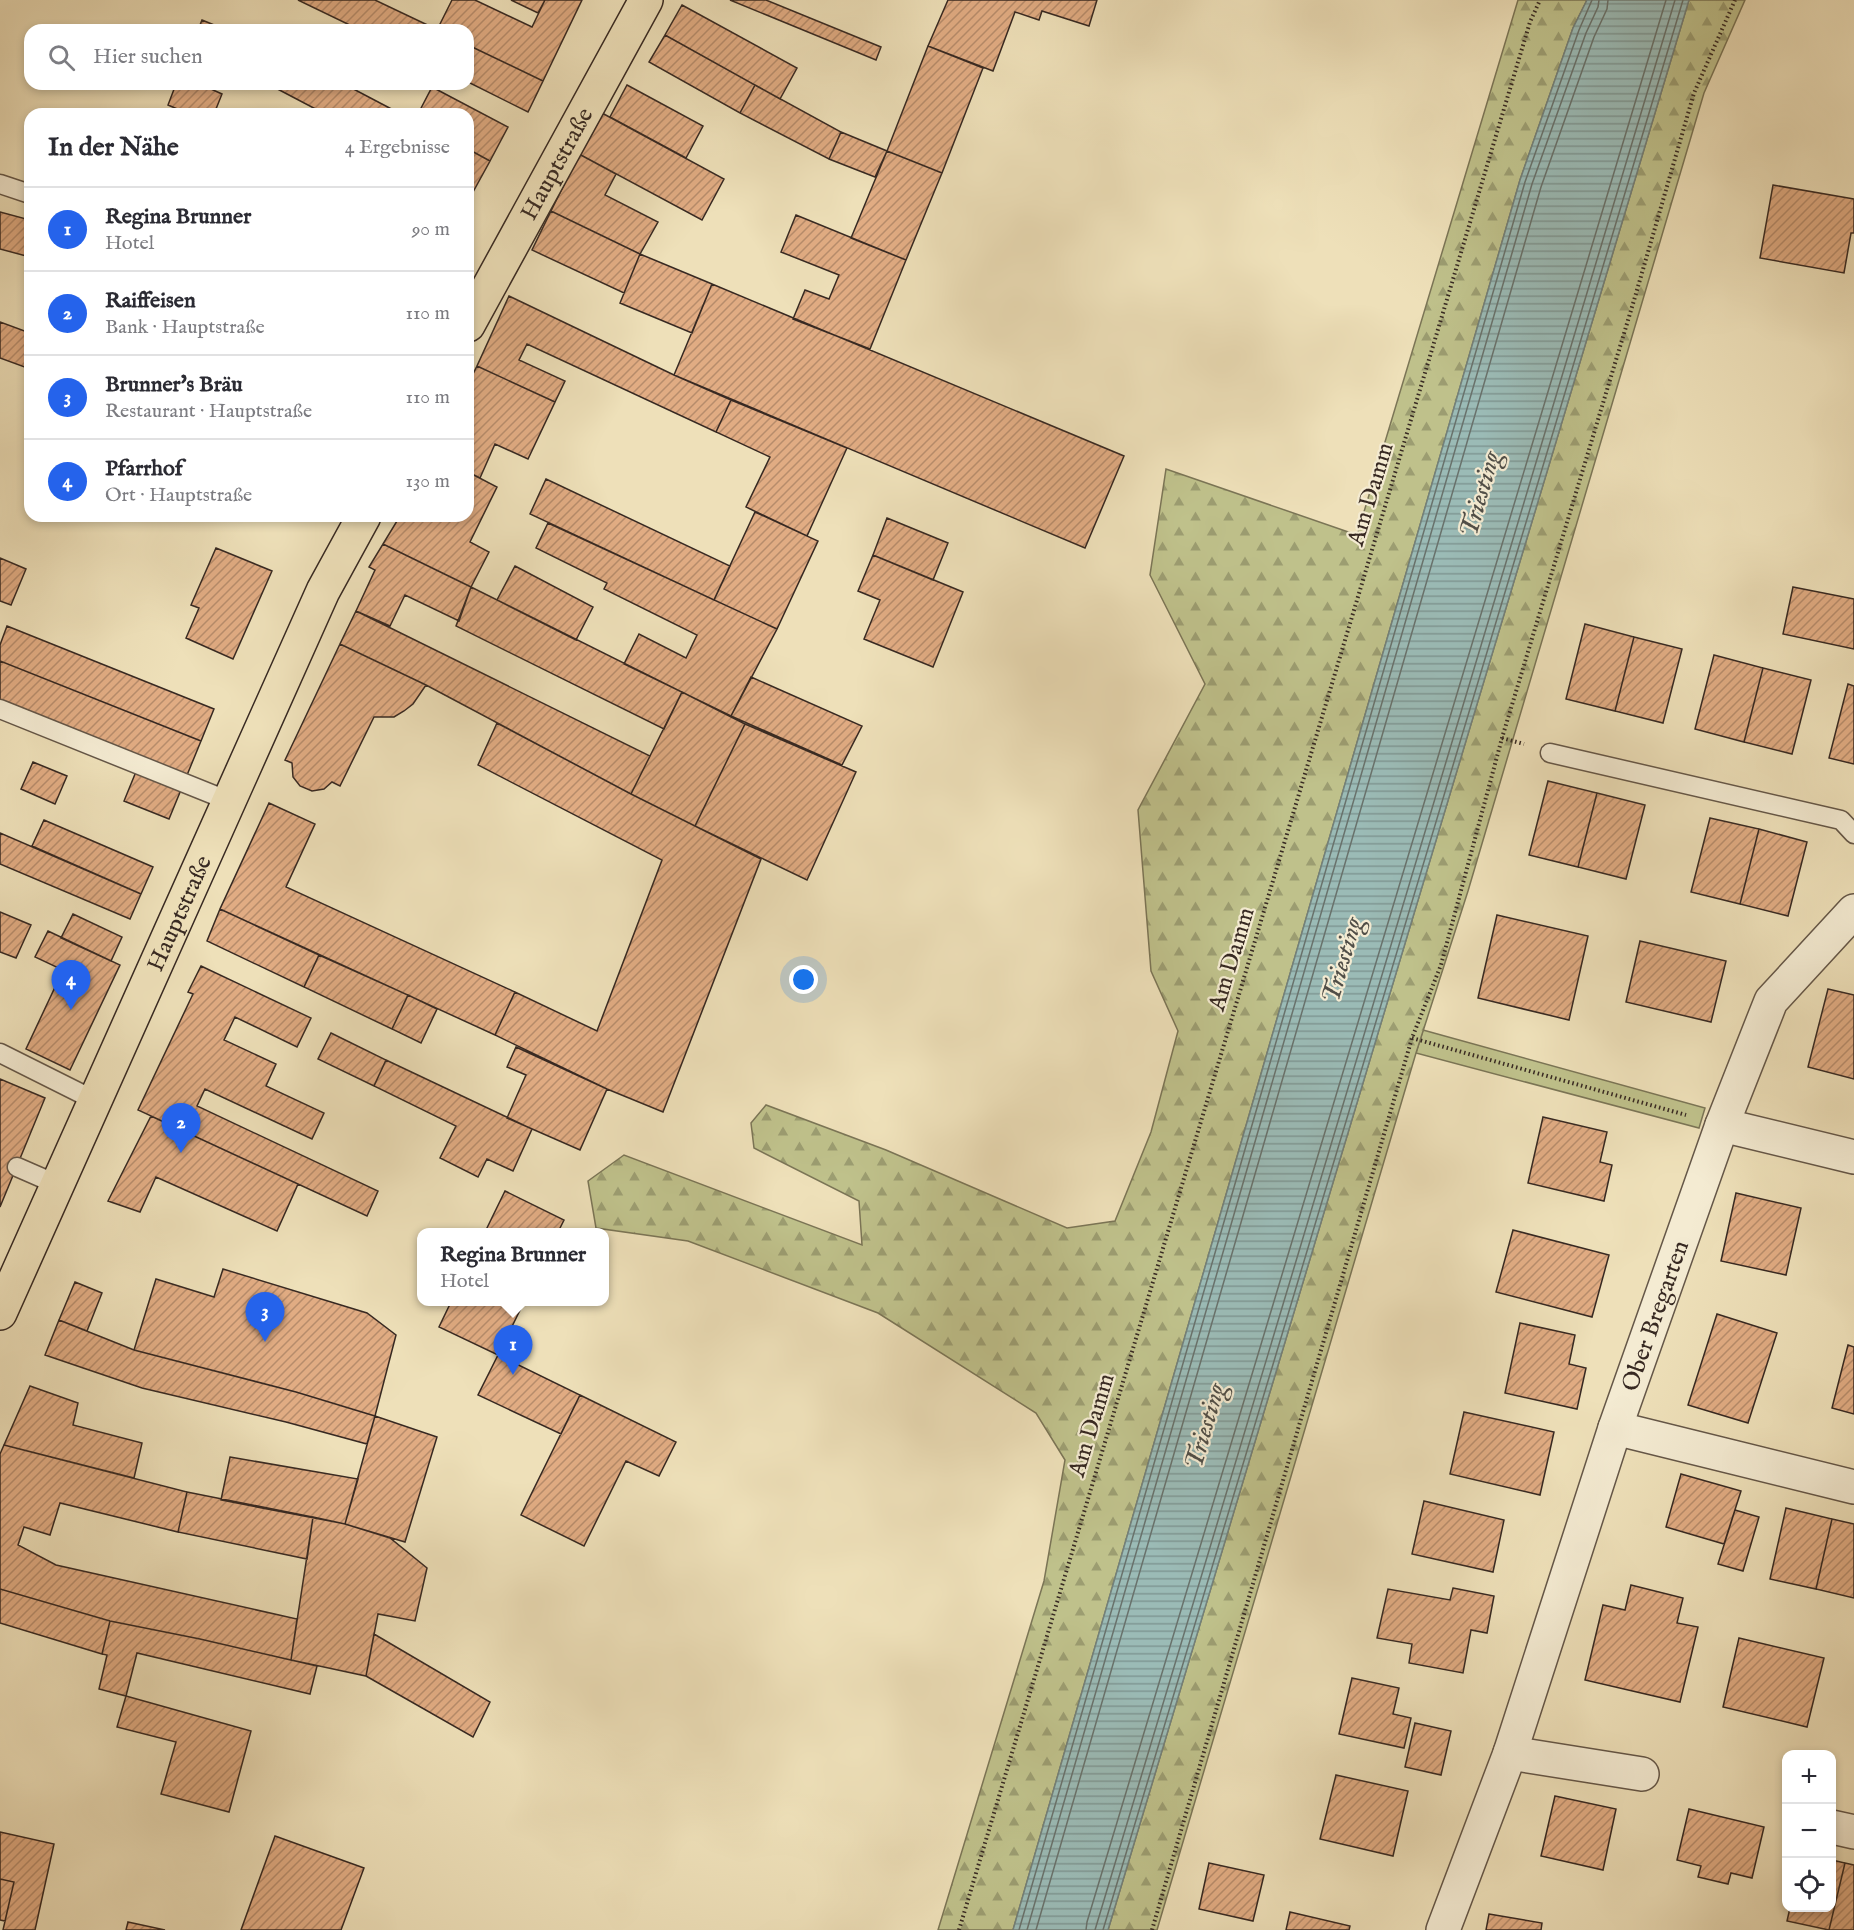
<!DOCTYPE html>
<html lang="de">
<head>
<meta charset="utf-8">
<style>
  :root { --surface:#fff; --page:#f2f2f3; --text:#2b2b33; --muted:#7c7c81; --line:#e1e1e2; --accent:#2563eb }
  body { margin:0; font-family:"IM FELL English",serif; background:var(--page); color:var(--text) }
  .controls { position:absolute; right:18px; bottom:18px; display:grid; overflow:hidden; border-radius:12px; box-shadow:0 3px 9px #0003 }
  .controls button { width:54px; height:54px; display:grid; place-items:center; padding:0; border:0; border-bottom:2px solid var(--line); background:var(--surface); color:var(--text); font:30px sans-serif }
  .you { position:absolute; left:804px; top:980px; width:21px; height:21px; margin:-15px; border:4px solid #fff; border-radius:50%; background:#1a73e8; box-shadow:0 0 0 9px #1a73e833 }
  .badge { display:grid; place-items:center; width:39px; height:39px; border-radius:50%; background:var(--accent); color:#fff; font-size:20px; font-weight:700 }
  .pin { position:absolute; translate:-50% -50px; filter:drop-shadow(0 2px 3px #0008) }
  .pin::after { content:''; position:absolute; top:32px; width:21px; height:18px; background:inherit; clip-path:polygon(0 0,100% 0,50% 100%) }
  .popup { position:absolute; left:417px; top:1228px; width:192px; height:78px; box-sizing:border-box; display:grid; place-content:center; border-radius:12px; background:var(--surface); filter:drop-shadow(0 2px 4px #0005); font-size:20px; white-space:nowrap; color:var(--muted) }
  .popup b { font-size:22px; color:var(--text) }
  .popup::after { content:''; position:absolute; left:50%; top:100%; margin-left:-12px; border:12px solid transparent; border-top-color:var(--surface) }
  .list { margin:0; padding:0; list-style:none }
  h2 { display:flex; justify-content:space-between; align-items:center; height:78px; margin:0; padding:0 24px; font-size:26px }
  h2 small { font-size:20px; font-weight:400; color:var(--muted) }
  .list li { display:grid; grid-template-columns:39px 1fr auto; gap:18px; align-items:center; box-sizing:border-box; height:84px; padding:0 24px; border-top:2px solid var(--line) }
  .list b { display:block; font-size:22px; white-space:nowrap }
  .list p { margin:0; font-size:20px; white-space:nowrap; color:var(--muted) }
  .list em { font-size:20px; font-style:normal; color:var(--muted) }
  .icon { flex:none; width:33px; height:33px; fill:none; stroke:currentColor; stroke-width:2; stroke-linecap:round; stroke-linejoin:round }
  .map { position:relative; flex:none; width:1854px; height:1930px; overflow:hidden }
  .search { position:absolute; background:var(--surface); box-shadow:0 3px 9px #0003; left:24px; top:24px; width:450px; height:66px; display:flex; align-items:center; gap:15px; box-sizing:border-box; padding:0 21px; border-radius:18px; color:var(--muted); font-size:22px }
  .panel { position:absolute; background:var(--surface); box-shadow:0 3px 9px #0003; left:24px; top:108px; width:450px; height:414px; border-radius:18px }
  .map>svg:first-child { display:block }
  .green { fill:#bfc18b; stroke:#7b7556; stroke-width:1.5 }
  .forest { fill:url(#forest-firs); stroke:#7b7556; stroke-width:1.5 }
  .water { fill:url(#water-rules); stroke:#73817b; stroke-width:1.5 }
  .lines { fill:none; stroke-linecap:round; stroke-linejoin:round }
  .shore { stroke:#69726c; stroke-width:1.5 }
  .building { fill:url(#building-hatch); stroke:#372922; stroke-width:1.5 }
  .service-casing { stroke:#655748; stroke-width:21 }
  .minor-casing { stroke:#655748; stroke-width:36 }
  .primary-casing { stroke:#372922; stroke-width:36 }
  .path { stroke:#372922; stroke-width:4; stroke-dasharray:1.5 3; stroke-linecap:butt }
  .service { stroke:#f4ebd2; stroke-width:18 }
  .minor { stroke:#f4ebd2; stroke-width:33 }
  .primary { stroke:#eee0b9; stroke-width:33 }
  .labels { text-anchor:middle; stroke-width:4.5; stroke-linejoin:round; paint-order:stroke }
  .street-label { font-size:24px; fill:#372922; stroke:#f4ebd2 }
  .water-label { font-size:26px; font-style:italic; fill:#504e47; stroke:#f4ebd2 }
</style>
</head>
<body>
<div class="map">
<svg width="1854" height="1930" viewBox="0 0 1854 1930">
  <defs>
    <pattern id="forest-firs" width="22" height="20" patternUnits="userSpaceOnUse" patternTransform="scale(1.5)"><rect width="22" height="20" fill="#bfc18b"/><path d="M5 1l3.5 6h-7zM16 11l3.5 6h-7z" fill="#9c9d71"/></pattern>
    <pattern id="water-rules" width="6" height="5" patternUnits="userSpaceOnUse" patternTransform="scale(1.5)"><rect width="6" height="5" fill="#9bbbb6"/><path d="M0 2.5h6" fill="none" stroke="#7f9894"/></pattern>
    <pattern id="building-hatch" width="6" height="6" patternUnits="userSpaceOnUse" patternTransform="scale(1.5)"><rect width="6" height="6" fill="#e1ac83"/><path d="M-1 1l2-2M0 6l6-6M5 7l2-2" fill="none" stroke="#b78c6b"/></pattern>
  </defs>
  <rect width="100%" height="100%" fill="#eee0b9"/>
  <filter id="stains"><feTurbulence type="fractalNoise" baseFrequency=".00333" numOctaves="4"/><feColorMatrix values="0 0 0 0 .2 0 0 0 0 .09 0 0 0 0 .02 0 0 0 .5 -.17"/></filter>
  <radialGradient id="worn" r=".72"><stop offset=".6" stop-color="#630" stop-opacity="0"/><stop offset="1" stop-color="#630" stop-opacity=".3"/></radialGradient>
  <!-- green -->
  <path class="green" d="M 1423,1030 L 1705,1108 L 1699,1128 L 1416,1053 Z"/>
  <!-- forest -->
  <path class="forest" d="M 1518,0 L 1587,0 L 1573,28 L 1520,180 L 1013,1930 L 938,1930 L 1044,1581 L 1065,1460 L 1036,1413 L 878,1313 L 688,1241 L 596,1228 L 588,1181 L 624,1155 L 862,1245 L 859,1201 L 754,1148 L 751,1123 L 766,1105 L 886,1150 L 1067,1228 L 1115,1221 L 1151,1132 L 1178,1031 L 1151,971 L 1138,810 L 1205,684 L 1150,575 L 1166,469 L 1357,535 Z
    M 1689,0 L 1745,0 L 1704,93 L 1468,891 L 1416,1053 L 1157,1930 L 1108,1930 Z"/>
  <!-- water -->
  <path class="water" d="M 1587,0 L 1689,0 L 1108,1930 L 1013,1930 L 1520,180 L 1573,28 Z"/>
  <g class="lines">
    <!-- shore -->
    <path class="shore" d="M 1019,1930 L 1525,182 L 1579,30 L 1592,0
      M 1027,1930 L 1532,184 L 1586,33 L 1598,7 L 1599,0
      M 1036,1930 L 1541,187 L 1594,37 L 1607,9 L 1608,0
      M 1086,1930 L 1087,1922 L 1666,0
      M 1095,1930 L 1675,0
      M 1103,1930 L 1683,0"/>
  </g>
  <!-- building -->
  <path class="building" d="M 298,0 L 375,0 L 438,30 L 360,30 Z
    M 452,0 L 475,0 L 532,27 L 545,0 L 582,0 L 543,81 L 468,45 L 468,30 L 437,30 Z
    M 511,0 L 545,0 L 538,13 Z
    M 730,0 L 766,0 L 881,47 L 876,60 Z
    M 948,0 L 1097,0 L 1089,26 L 1042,11 L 1039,20 L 1015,12 L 993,71 L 928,46 Z
    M 682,5 L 797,68 L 780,99 L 665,35 Z
    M 202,20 L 219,27 L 218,30 L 198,30 Z
    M 665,35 L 755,85 L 740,113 L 649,62 Z
    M 468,45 L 543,81 L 528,112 L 468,82 Z
    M 928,46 L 983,68 L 942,173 L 887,151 Z
    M 176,84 L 205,84 L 204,86 L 222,94 L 214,114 L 189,114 L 168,105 Z
    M 268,84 L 344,84 L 401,114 L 325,114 Z
    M 627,85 L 703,126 L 686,158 L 610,117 Z
    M 755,85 L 841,132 L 829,159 L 740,113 Z
    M 432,87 L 508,127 L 490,161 L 468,149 L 468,114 L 418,114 Z
    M 602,113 L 724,179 L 702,220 L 579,154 Z
    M 841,132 L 887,151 L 875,177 L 829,159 Z
    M 468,149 L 490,161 L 473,192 L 468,189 Z
    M 887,151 L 942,173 L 906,260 L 851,238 Z
    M 579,154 L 616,174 L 605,195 L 658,222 L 640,254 L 551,211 Z
    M 1773,185 L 1854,199 L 1854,233 L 1851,233 L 1844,273 L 1760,258 Z
    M 551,211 L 640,254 L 624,293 L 532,250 Z
    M 0,212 L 30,220 L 30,257 L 0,249 Z
    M 796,215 L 906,260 L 870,349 L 793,319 L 805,290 L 829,299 L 839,275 L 781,252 Z
    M 640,254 L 712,284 L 692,333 L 620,303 Z
    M 712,284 L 1124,456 L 1085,548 L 674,375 Z
    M 509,296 L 674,375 L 731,400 L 716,432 L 527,344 L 519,360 L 565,381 L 555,402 L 477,366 Z
    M 0,322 L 30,333 L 30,369 L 0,358 Z
    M 477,366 L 555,402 L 528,459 L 495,444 L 480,478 L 468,472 L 468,384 Z
    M 731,400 L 847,448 L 807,536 L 746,507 L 770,457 L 716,432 Z
    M 468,472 L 497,487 L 470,542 L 489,552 L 471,587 L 383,544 L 400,516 L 468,516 Z
    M 546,479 L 730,566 L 714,600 L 530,514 Z
    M 755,512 L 818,541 L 777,629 L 714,600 Z
    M 887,518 L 948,543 L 933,580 L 873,555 Z
    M 548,523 L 777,629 L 731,716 L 624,664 L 639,634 L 686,658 L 697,635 L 604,589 L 607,583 L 536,548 Z
    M 383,544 L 471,587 L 459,621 L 405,595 L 390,626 L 356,611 L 375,570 L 369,567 Z
    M 216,548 L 272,571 L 233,659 L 186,638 L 199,608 L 191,605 Z
    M 873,555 L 963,592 L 933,667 L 864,639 L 880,600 L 858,591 Z
    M 0,558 L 26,569 L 11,605 L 0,601 Z
    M 515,566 L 593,607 L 576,640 L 497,600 Z
    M 471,587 L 682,692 L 664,729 L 456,626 Z
    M 1793,587 L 1854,599 L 1854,649 L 1783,634 Z
    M 356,611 L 650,756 L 631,794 L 426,685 L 340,644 Z
    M 1585,624 L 1634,637 L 1615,711 L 1566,699 Z
    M 7,626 L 214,709 L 201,741 L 0,661 L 0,645 Z
    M 1634,637 L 1682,649 L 1663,723 L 1615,711 Z
    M 340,644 L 426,685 L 413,704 L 404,711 L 394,717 L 374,717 L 340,786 L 332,782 L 324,789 L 312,791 L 300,786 L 293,777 L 292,763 L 285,760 Z
    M 1714,655 L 1763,668 L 1744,742 L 1695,729 Z
    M 0,661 L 201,741 L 169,819 L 124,801 L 142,757 L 0,701 Z
    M 1763,668 L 1811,680 L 1792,754 L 1744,742 Z
    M 751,677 L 862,726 L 842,765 L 731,716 Z
    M 1848,684 L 1854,686 L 1854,764 L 1829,758 Z
    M 682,692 L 745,724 L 695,826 L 631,794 Z
    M 497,723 L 631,794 L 761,859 L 663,1112 L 607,1089 L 495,1035 L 515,992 L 597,1031 L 662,860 L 478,765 Z
    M 745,724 L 856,772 L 807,880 L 695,826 Z
    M 33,762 L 67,776 L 55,804 L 21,789 Z
    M 1548,781 L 1597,793 L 1578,867 L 1529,855 Z
    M 1597,793 L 1645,805 L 1626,879 L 1578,867 Z
    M 269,803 L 315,824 L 286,887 L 515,992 L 495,1035 L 220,909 Z
    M 1710,818 L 1759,829 L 1740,904 L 1691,892 Z
    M 44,820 L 153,867 L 141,894 L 32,846 Z
    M 1759,829 L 1807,842 L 1788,916 L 1740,904 Z
    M 0,833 L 141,894 L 130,919 L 0,864 Z
    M 220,909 L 319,955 L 304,987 L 207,941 Z
    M 0,912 L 31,925 L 16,958 L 0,952 Z
    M 73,914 L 122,937 L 111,961 L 61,938 Z
    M 1497,915 L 1588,936 L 1569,1020 L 1478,998 Z
    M 48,931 L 120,965 L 70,1070 L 26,1049 L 63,970 L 35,957 Z
    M 1640,941 L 1726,961 L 1711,1022 L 1626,1002 Z
    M 319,955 L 408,995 L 392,1029 L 304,987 Z
    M 201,966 L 311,1018 L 297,1047 L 235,1017 L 224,1040 L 276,1064 L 266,1086 L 324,1113 L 312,1139 L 205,1089 L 197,1106 L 378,1191 L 367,1216 L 138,1110 L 193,994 L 188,992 Z
    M 1828,989 L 1854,995 L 1854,1079 L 1808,1067 Z
    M 408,995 L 437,1009 L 421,1043 L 392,1029 Z
    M 331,1033 L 386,1060 L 374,1086 L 318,1059 Z
    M 516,1047 L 607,1089 L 580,1150 L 507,1118 L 526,1075 L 507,1067 Z
    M 386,1060 L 532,1129 L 513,1171 L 487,1159 L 478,1177 L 440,1158 L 456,1126 L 374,1086 Z
    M 0,1079 L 45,1098 L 0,1207 Z
    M 151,1116 L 298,1184 L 277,1231 L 156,1177 L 140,1212 L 108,1201 Z
    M 1543,1117 L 1607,1132 L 1600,1162 L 1612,1165 L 1604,1201 L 1528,1183 Z
    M 505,1191 L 564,1220 L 558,1232 L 485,1232 Z
    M 1736,1193 L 1801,1208 L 1786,1275 L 1721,1261 Z
    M 1513,1230 L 1609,1255 L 1592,1317 L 1496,1292 Z
    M 223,1269 L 367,1313 L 396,1335 L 375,1416 L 296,1392 L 134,1350 L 156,1279 L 214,1297 Z
    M 75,1282 L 102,1293 L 87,1331 L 59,1320 Z
    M 451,1302 L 524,1302 L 498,1355 L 439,1327 Z
    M 1717,1314 L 1777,1333 L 1748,1423 L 1688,1405 Z
    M 59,1320 L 134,1350 L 296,1392 L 375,1416 L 367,1444 L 286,1422 L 142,1388 L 45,1355 Z
    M 1520,1323 L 1575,1335 L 1569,1364 L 1586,1368 L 1577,1409 L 1505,1393 Z
    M 1848,1345 L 1854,1347 L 1854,1414 L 1832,1408 Z
    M 498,1355 L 580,1395 L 561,1434 L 478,1395 Z
    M 30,1386 L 78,1403 L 73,1425 L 142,1443 L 134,1478 L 4,1445 Z
    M 580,1395 L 676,1442 L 659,1476 L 626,1461 L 584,1546 L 521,1515 Z
    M 1464,1412 L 1554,1432 L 1540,1495 L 1450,1474 Z
    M 375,1416 L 437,1437 L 405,1542 L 345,1524 Z
    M 4,1445 L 187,1492 L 178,1532 L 60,1503 L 50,1535 L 24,1527 L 18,1545 L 56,1565 L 297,1619 L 291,1660 L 200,1639 L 110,1621 L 0,1589 L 0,1454 Z
    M 230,1457 L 358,1479 L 345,1524 L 221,1500 Z
    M 1681,1474 L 1741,1491 L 1724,1544 L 1666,1527 Z
    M 187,1492 L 313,1517 L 307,1559 L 178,1532 Z
    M 1424,1501 L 1504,1520 L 1493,1572 L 1412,1554 Z
    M 1786,1508 L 1832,1519 L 1816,1589 L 1770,1579 Z
    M 1735,1510 L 1759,1517 L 1743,1571 L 1718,1564 Z
    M 313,1517 L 345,1524 L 390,1538 L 427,1568 L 415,1621 L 378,1614 L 366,1676 L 291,1660 Z
    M 1832,1519 L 1854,1524 L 1854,1598 L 1816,1589 Z
    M 1631,1585 L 1683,1598 L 1677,1623 L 1698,1627 L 1680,1702 L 1585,1680 L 1603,1605 L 1625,1610 Z
    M 1453,1588 L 1494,1596 L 1487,1633 L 1471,1630 L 1463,1673 L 1409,1663 L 1412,1644 L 1377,1638 L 1388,1589 L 1450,1600 Z
    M 0,1589 L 110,1621 L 102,1654 L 0,1623 Z
    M 110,1621 L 200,1639 L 317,1666 L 310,1694 L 137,1653 L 126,1696 L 99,1689 L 107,1655 L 102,1654 Z
    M 374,1634 L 490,1702 L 473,1737 L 366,1676 Z
    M 1739,1638 L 1824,1658 L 1807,1727 L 1723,1707 Z
    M 1352,1678 L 1399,1688 L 1393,1714 L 1411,1718 L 1404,1748 L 1339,1734 Z
    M 126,1696 L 251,1731 L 229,1812 L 161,1794 L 176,1742 L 117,1727 Z
    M 1415,1723 L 1451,1731 L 1441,1775 L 1405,1767 Z
    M 1336,1775 L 1408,1791 L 1393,1856 L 1320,1839 Z
    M 1555,1796 L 1616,1809 L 1603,1870 L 1541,1856 Z
    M 1689,1809 L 1764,1827 L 1752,1878 L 1731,1873 L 1728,1884 L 1698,1877 L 1701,1866 L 1677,1860 Z
    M 0,1832 L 54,1844 L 35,1930 L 3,1930 L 14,1882 L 0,1879 Z
    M 275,1836 L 364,1868 L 341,1930 L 241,1930 Z
    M 1832,1860 L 1845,1863 L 1829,1930 L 1787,1921 L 1790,1908 L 1832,1908 Z
    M 1209,1863 L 1264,1875 L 1253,1921 L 1199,1909 Z
    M 1845,1863 L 1854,1865 L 1854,1930 L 1829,1930 Z
    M 0,1879 L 14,1882 L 5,1921 L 0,1920 Z
    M 1290,1912 L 1350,1926 L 1349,1930 L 1286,1930 Z
    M 1489,1914 L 1542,1923 L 1541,1930 L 1486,1930 Z
    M 128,1922 L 165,1930 L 126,1930 Z"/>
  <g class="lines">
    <defs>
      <path id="service" d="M 0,184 L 30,194
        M 0,709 L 229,801
        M 1550,753 L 1841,820 L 1854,834
        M 0,1053 L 94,1100
        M 17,1167 L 56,1184"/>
      <g id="minor">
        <path d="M 1722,1125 L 1854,1157"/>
        <path d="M 1615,1428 L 1854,1487"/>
        <path d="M 1510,1753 L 1642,1774"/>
        <path d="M 1832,1827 L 1854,1832"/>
        <path id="s1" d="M 1443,1930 L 1510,1753 L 1615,1428 L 1722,1125 L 1771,1001 L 1854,911"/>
      </g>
      <g id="primary">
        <path id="s2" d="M 468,325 L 646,0"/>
        <path id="s3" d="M 0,1313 L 323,591 L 364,516"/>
      </g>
    </defs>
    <!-- service casing -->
    <use href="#service" class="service-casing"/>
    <!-- minor casing -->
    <use href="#minor" class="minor-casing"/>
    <!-- primary casing -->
    <use href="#primary" class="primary-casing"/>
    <!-- path -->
    <path class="path" d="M 1502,738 L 1524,744
      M 1412,1038 L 1686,1115
      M 959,1930 L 1530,22 L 1540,0
      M 1152,1930 L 1412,1038 L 1441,965 L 1502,738 L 1635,297 L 1694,93 L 1735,0"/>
    <!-- service -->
    <use href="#service" class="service"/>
    <!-- minor -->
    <use href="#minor" class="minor"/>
    <!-- primary -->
    <use href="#primary" class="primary"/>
  </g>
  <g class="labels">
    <!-- street labels -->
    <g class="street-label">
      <text dy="8" stroke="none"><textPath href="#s2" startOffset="184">Hauptstraße</textPath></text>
      <text transform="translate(1370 494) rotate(-73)" y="8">Am Damm</text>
      <text dy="8" stroke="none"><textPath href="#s3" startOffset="438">Hauptstraße</textPath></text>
      <text transform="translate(1231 959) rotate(-73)" y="8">Am Damm</text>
      <text dy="8" stroke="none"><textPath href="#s1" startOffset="650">Ober Bregarten</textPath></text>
      <text transform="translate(1091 1425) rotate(-73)" y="8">Am Damm</text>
    </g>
    <!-- water labels -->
    <g class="water-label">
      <text transform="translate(1479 494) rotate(-74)" y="9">Triesting</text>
      <text transform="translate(1341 960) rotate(-74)" y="9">Triesting</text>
      <text transform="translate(1204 1426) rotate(-74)" y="9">Triesting</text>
    </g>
  </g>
  <rect width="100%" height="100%" filter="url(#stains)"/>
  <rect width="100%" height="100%" fill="url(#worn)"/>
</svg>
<div class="controls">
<button>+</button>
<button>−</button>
<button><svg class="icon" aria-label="locate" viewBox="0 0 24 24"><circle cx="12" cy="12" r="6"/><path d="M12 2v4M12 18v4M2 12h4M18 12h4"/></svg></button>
</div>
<div class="you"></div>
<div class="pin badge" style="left:513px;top:1375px">1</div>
<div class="popup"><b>Regina Brunner</b>Hotel</div>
<div class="pin badge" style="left:181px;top:1153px">2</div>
<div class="pin badge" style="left:265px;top:1342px">3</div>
<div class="pin badge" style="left:71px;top:1010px">4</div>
<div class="search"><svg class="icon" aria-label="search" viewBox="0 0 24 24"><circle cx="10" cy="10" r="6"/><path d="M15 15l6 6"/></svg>Hier suchen</div>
<section class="panel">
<h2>In der Nähe<small>4 Ergebnisse</small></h2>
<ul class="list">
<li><span class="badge">1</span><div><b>Regina Brunner</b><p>Hotel</p></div><em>90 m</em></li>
<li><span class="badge">2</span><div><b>Raiffeisen</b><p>Bank · Hauptstraße</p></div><em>110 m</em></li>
<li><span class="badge">3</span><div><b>Brunner's Bräu</b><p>Restaurant · Hauptstraße</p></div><em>110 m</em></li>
<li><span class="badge">4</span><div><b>Pfarrhof</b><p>Ort · Hauptstraße</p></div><em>130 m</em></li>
</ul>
</section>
</div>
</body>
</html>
